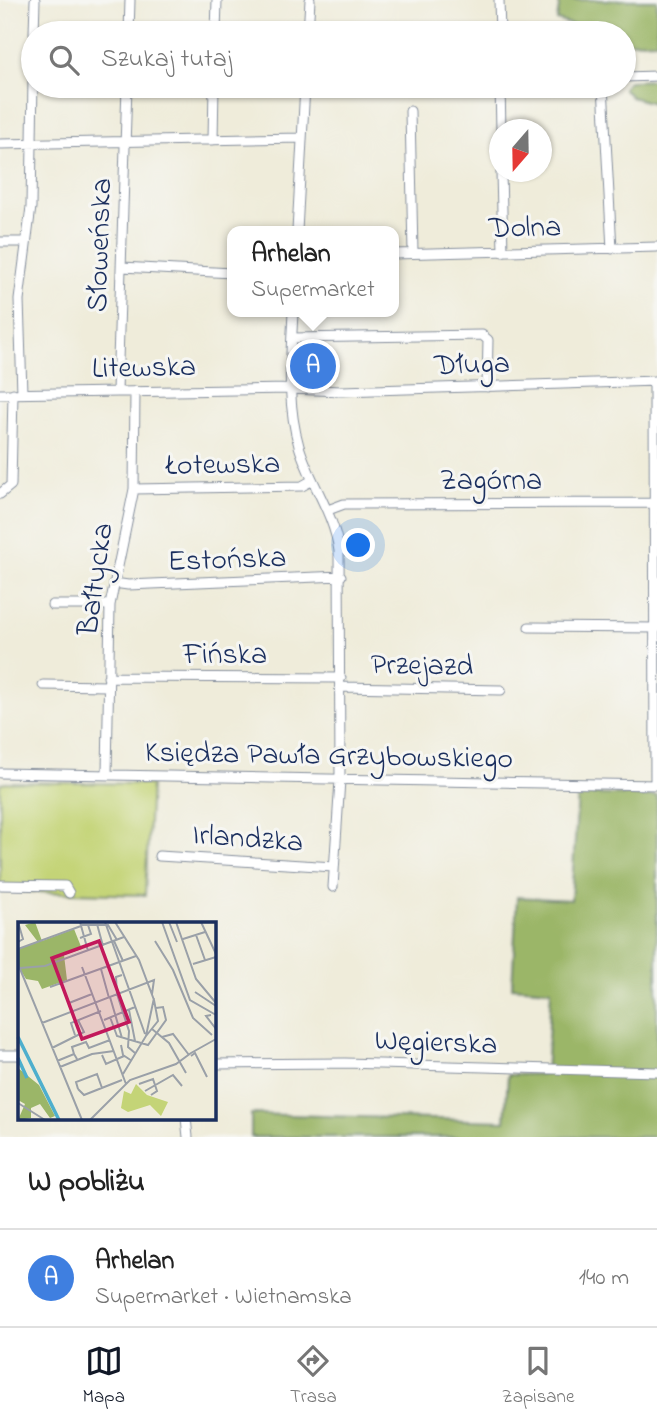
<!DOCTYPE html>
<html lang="pl">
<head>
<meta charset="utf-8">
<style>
  :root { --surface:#fff; --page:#f6f6f6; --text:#222; --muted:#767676; --line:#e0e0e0; --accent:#111827 }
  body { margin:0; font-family:"Indie Flower",sans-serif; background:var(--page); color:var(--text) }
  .compass { position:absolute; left:489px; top:119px; width:63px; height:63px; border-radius:50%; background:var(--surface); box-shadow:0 2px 5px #0004; rotate:200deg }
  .you { position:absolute; left:359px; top:546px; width:24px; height:24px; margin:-18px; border:5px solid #fff; border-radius:50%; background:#1a73e8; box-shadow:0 0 0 10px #1a73e833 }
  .badge { display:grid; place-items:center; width:46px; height:46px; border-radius:50%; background:var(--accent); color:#fff; font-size:23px; font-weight:700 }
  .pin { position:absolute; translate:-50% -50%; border:4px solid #fff; box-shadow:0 2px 7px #0006 }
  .popup { position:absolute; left:227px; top:226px; width:172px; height:91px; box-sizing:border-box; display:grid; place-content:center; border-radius:14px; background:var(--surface); filter:drop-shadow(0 2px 5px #0005); font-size:23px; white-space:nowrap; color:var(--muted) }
  .popup b { font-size:26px; color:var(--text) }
  .popup::after { content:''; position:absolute; left:50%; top:100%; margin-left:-14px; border:14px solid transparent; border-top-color:var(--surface) }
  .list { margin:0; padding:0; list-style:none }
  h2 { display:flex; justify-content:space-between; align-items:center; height:91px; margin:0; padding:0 28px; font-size:30px }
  h2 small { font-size:23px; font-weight:400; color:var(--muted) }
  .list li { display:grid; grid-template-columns:46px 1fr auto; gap:21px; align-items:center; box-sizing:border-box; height:98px; padding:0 28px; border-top:2px solid var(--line) }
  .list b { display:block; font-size:26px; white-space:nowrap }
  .list p { margin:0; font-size:23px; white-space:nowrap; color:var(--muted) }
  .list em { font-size:23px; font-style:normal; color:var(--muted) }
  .icon { flex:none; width:38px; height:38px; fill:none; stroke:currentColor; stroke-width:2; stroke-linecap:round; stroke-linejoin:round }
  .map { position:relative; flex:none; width:657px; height:1137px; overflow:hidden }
  .search { position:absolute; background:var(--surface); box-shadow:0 2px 5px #0004; left:21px; right:21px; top:21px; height:77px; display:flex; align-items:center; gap:18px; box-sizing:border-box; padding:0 24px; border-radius:38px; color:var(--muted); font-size:26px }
  .sheet { height:189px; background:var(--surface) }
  nav { display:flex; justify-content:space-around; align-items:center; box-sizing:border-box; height:98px; border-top:2px solid var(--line); background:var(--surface); font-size:19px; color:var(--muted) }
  nav a { display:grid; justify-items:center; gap:4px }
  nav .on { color:var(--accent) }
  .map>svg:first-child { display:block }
  .green { fill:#c4d477; stroke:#70826a; stroke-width:2 }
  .forest { fill:#9bb668; stroke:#5b7263; stroke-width:2 }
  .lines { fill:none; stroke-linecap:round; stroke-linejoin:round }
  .minor-casing { stroke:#858e9c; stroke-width:11 }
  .minor { stroke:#fff; stroke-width:9 }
  .labels { text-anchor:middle; stroke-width:6; stroke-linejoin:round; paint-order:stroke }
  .street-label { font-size:30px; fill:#1b2f5e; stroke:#f6f6f2 }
  .inset-river { fill:none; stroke:#4eafcd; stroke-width:3.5 }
  .inset-road { fill:none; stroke:#9aa0a8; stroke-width:2 }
  .view { fill:#c2185b; fill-opacity:0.15; stroke:#c2185b; stroke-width:3.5 }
  .inset-edge { fill:none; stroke:#1b2f5e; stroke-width:3.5 }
</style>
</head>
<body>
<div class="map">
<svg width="657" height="1137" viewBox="0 0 657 1137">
  <rect width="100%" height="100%" fill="#f6f6f2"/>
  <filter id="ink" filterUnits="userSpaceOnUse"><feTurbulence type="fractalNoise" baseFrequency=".0143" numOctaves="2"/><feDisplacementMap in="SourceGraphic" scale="14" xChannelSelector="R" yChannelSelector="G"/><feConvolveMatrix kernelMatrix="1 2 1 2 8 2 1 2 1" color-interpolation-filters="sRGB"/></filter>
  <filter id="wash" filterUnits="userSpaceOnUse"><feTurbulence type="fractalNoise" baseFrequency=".00686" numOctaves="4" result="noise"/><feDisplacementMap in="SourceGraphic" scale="28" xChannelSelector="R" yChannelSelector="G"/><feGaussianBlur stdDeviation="1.57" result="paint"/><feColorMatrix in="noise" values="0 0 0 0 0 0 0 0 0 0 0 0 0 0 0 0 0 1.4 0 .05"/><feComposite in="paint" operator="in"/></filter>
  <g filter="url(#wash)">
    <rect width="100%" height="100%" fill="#efecda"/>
    <!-- green -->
    <path class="green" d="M 5,782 L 151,784 L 145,895 L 0,891 L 0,784 Z"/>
    <!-- forest -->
    <path class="forest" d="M 560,0 L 657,0 L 657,41 L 624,42 L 624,33 L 597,33 L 557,20 Z
      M 657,80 L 657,104 L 631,97 L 623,88 L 629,81 Z
      M 578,794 L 657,796 L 657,1137 L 251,1137 L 251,1114 L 505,1121 L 508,1075 L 546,1074 L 551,990 L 512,987 L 517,897 L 571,900 Z"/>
  </g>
  <g filter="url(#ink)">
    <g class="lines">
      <defs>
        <path id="minor" d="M 499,0 L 500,33
          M 34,33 L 35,0
          M 129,33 L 130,0
          M 216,33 L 217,0
          M 308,33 L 310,0
          M 624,77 L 657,76
          M 500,86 L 501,130
          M 603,86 L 612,249
          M 410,111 L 413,253
          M 213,140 L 214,86
          M 0,144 L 302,138
          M 501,172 L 503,252
          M 297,231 L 305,86
          M 0,242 L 25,242
          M 394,254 L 657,247
          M 122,267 L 232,273
          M 293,312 C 291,358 286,401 299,446 C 310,483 334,513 339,551 L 340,780 L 333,887
          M 292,338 L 482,335 L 488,340 L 487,387
          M 654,381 L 655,785
          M 117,391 L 127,86
          M 22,393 L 19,300 L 31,207 L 33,78
          M 0,394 L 289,389 L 342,391 L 657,381
          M 134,489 L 302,486 L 311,481
          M 0,494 L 11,485 L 13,393
          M 328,510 L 344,504 L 656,503
          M 114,583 L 128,585 L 341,576
          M 52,605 L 110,605
          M 529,627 L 657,628
          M 108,677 L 341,678
          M 43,685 L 108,686
          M 341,687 L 501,690
          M 0,773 L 657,785
          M 107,774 L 110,605 L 134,489 L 135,391
          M 159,856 L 334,867
          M 0,885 L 65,886 L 69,893
          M 0,1055 L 19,1055
          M 214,1064 L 345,1063 L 657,1072
          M 186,1118 L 188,1137"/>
      </defs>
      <!-- minor casing -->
      <use href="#minor" class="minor-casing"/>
      <!-- minor -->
      <use href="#minor" class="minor"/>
    </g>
  </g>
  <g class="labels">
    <!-- street labels -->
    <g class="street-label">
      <text transform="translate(525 226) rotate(-1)" y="10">Dolna</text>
      <text transform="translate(98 245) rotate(-88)" y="10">Słoweńska</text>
      <text transform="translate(472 363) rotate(-2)" y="10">Długa</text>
      <text transform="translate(144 366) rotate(-1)" y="10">Litewska</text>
      <text transform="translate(223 463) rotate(-1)" y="10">Łotewska</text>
      <text x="491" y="489">Zagórna</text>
      <text transform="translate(227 558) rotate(-2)" y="10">Estońska</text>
      <text transform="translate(94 579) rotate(-82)" y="10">Bałtycka</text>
      <text x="225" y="663">Fińska</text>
      <text transform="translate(422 664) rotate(1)" y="10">Przejazd</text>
      <text transform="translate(329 754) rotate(1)" y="10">Księdza Pawła Grzybowskiego</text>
      <text transform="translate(248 837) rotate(4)" y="10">Irlandzka</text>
      <text transform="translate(436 1041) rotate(2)" y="10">Węgierska</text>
    </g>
  </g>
  <!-- overview -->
  <g transform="translate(18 922)">
    <rect width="198" height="198" fill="#efecda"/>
    <path d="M 118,162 L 129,173 L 150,180 L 143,194 L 132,183 L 110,190 L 103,186 L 106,169 L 113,172 Z" fill="#c4d477"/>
    <path d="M 17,0 L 24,19 L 56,7 L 64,27 L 46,33 L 49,58 L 24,67 L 20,59 L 8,57 L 0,44 L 0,27 L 20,20 L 7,3 ZM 0,146 L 21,163 L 37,194 L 32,196 L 22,182 L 13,186 L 13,196 L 0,198 L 7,182 L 0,178 Z" fill="#9bb668"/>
    <path class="inset-river" d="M 0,115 L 41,198M 0,136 L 9,156"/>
    <path class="inset-road" d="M 62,0 L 70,29M 87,0 L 127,112M 97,0 L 121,38 L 136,78 L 140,99 L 128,114M 144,0 L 172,78 L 198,93M 151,0 L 159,20M 158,0 L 178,57 L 198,81M 183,0 L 198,32M 79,2 L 85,24M 63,3 L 90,3 L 99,18M 178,13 L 187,38M 62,16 L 73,12 L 70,3M 165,17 L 187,10M 96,19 L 105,39M 137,19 L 155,48 L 175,96 L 194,113M 0,20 L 5,17 L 0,0M 0,27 L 63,4M 0,42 L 64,198M 175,42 L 198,35M 64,45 L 108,162M 2,46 L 27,44 L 106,15M 83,47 L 91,76M 43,61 L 54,90M 32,65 L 118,34M 177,70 L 198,84M 99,72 L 111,109 L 110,125 L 117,131M 99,72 L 98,55 L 104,53M 92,75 L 104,116M 51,81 L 74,72M 111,88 L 117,119M 193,93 L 188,94 L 198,107M 92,95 L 99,114 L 130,123 L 148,98 L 145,85 L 138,86M 86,98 L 117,85M 24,101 L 136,58 L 134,72M 134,107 L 151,121 L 168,151M 57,113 L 53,101 L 83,89M 144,115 L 155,112 L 171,133M 103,123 L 105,133 L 114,139M 34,126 L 66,110 L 60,98M 173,131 L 198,117M 56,132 L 54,125 L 68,120 L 71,126 L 92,118M 84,133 L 88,142 L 106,134M 173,134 L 177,131 L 189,155M 39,139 L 56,132 L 59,137M 42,145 L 74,132 L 96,129M 105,152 L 128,114 L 136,76M 121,162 L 135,157 L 139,169 L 133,173M 60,167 L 66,173 L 104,158M 60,167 L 58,160 L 79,152 L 84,166M 127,169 L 155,153 L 164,164M 0,181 L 27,198M 72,198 L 112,158 L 158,142 L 173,131"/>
    <path class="view" d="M 81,19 L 111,100 L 64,117 L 34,36 Z"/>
    <rect width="198" height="198" class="inset-edge"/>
  </g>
</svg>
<svg class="compass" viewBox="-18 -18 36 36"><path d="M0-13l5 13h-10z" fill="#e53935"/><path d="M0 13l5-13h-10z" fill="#767676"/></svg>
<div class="you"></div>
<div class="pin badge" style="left:313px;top:366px;background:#3f7fe0">A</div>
<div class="popup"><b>Arhelan</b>Supermarket</div>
<div class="search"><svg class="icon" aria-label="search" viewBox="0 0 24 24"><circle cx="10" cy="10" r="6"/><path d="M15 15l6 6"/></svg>Szukaj tutaj</div>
</div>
<section class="sheet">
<h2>W pobliżu<small></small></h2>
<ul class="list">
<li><span class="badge" style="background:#3f7fe0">A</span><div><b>Arhelan</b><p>Supermarket · Wietnamska</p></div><em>140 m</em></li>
</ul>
</section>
<nav>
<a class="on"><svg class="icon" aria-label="map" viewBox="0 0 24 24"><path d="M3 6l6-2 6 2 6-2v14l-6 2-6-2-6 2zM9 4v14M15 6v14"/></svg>Mapa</a>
<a><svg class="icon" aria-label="directions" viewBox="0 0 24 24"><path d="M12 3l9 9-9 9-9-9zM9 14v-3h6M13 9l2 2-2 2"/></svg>Trasa</a>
<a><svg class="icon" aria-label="saved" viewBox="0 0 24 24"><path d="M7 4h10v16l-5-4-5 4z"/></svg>Zapisane</a>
</nav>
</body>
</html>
